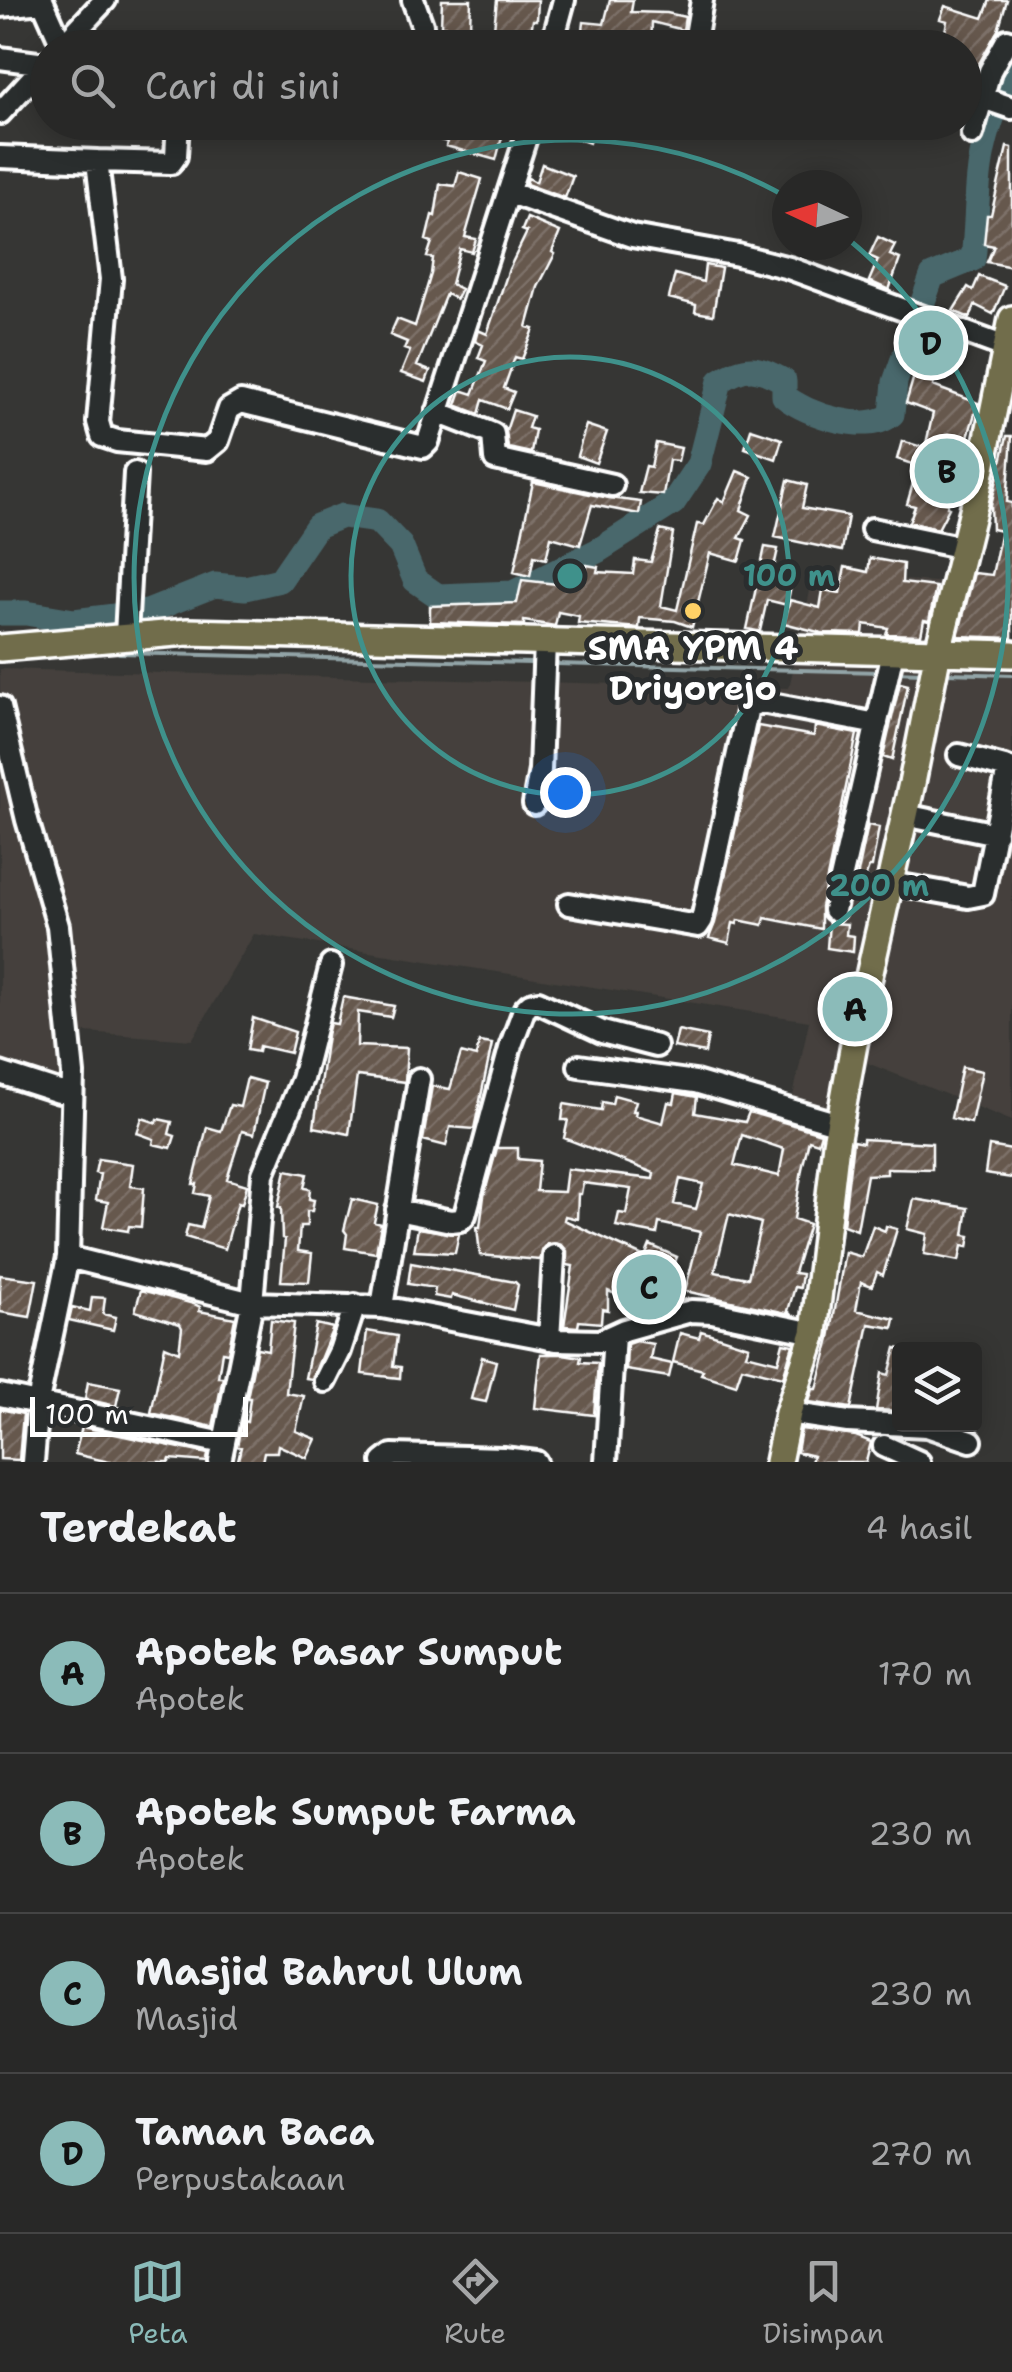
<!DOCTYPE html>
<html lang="id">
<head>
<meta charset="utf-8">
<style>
  :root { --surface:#282827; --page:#343433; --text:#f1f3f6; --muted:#a5a6a7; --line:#444; --accent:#8bbbb9 }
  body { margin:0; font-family:"Shantell Sans",sans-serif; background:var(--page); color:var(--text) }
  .controls { position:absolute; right:30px; bottom:30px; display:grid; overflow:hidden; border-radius:10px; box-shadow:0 5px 25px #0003 }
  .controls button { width:90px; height:90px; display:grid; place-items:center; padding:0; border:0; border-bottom:2px solid var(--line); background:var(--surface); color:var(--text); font:50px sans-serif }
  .compass { position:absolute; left:772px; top:170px; width:90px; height:90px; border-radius:50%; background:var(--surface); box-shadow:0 5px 25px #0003; rotate:274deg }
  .scale { position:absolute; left:30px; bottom:25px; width:218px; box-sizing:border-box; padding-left:10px; border:5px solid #fff; border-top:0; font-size:28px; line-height:35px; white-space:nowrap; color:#fff; -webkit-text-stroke:8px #2a2d2e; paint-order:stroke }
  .you { position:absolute; left:565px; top:792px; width:35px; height:35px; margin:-25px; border:8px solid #fff; border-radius:50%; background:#1a73e8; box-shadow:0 0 0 15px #1a73e833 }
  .badge { display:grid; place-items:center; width:65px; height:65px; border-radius:50%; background:var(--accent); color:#111; font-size:32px; font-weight:700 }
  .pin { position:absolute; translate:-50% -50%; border:5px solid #fff; box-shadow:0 2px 10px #0006 }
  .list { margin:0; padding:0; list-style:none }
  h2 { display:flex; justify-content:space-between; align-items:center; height:130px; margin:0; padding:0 40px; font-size:42px }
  h2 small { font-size:32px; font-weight:400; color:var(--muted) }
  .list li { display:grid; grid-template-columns:65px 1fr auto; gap:30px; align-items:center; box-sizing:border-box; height:160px; padding:0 40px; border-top:2px solid var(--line) }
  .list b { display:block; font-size:38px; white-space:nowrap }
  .list p { margin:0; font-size:32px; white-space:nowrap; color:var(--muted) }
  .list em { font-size:32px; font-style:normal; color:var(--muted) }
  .icon { flex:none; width:55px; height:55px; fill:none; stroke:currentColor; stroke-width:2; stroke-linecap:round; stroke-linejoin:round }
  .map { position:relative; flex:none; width:1012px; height:1462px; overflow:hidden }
  .search { position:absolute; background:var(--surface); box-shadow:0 5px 25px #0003; left:30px; right:30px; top:30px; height:110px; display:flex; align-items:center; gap:25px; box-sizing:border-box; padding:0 35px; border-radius:55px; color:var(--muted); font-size:38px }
  .sheet { height:770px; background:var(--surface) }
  nav { display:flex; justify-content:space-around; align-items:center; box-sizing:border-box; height:140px; border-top:2px solid var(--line); background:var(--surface); font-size:28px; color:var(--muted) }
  nav a { display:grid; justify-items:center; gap:5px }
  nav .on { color:var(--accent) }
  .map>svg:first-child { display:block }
  .built { fill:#44403c }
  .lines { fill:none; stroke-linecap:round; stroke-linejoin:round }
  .stream { stroke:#92a4a7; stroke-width:4 }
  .river { stroke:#4a686c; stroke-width:25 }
  .building { fill:url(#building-hatch); stroke:#fff; stroke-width:2.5; fill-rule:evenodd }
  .minor-casing { stroke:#fff; stroke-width:28 }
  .major-casing { stroke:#fff; stroke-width:32 }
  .minor { stroke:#2a2d2e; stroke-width:20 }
  .major { stroke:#716d4b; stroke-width:25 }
  .ring { fill:none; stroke:#3f918b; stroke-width:5 }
  .poi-dot { fill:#ffd166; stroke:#2a2d2e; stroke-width:4 }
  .labels { text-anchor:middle; stroke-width:10; stroke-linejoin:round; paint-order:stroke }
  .poi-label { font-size:35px; font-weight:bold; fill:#fff; stroke:#2a2d2e }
  .centre { fill:#3f918b; stroke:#2a2d2e; stroke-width:5 }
  .ring-label { font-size:30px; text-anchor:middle; font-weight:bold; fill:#3f918b; stroke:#2a2d2e; stroke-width:10; stroke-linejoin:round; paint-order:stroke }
</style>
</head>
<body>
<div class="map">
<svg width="1012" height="1462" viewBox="0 0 1012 1462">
  <defs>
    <pattern id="building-hatch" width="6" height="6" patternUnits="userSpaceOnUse" patternTransform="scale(2.5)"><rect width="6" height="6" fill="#66584e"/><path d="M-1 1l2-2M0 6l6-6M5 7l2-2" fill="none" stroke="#7d7169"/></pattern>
  </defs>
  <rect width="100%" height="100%" fill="#363634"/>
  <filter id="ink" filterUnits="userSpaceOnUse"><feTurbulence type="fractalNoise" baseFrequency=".01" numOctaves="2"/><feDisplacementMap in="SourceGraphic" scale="20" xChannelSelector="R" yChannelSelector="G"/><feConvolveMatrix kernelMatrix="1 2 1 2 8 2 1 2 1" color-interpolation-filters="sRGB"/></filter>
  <g filter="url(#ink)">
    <!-- built -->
    <path class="built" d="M 815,568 L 906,580 L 1012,587 L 1012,1121 L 860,1060 L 852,1123 L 792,1101 L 809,1021 L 254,934 L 192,1040 L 85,1032 L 59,1092 L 0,1075 L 0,669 L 789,688 Z"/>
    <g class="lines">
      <!-- stream -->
      <path class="stream" d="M 86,619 L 93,626
        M 114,649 L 119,653 L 532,663
        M 556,664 L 881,672
        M 895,672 L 921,673
        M 947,673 L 1012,675"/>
      <!-- river -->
      <path class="river" d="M 0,613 L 26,613 L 74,621 L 147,612 L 215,585 L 245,588 L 280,580 L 317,526 L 342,516 L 377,521 L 401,546 L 415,580 L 438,596 L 513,593 L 599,550 L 673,503 L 699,464 L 720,381 C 746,364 757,366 784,381 L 784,396 C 807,415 868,435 892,414 L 895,382 L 932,276 L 973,259 C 978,220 975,180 985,142 C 991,116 1004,93 1004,66 L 1012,58"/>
    </g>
    <!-- building -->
    <path class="building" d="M 442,0 L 471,0 L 470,27 L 441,26 Z
      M 497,0 L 538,0 L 537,20 L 533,20 L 528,48 L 492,48 Z
      M 610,0 L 633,0 L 631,12 L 667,13 L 685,17 L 683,30 L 652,22 L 651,48 L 581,48 L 584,22 L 604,24 Z
      M 990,0 L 1007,0 L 998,30 L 977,67 L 964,110 L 964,48 L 942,48 L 947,21 L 940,19 L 945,6 L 983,18 Z
      M 435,122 L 466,129 L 467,124 L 502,137 L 496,160 L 446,146 L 447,142 L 430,137 Z
      M 544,122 L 578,122 L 594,128 L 589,143 L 544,127 Z
      M 1007,147 L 1012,148 L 1012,267 L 987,262 L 994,246 L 984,244 L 987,215 L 991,215 Z
      M 542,164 L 573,176 L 565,198 L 526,184 L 528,178 L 536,182 Z
      M 459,172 L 482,179 L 465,237 L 476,239 L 472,252 L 460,249 L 451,284 L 461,289 L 456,299 L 446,294 L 417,366 L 430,371 L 426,382 L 401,373 L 410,351 L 404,349 L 407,342 L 390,335 L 397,319 L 415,326 L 431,274 L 433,258 L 427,257 L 432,242 L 426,240 L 432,215 L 435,216 L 440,184 L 455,186 Z
      M 527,218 L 560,232 L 552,252 L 555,254 L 538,287 L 527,327 L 534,329 L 529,342 L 522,359 L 515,357 L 504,388 L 514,392 L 507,409 L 483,400 L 479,414 L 456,405 L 461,390 L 473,394 L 486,361 L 478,358 L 483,345 L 475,341 L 478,330 L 487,334 L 509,269 L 527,232 L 522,230 Z
      M 878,237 L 895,245 L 890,255 L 900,259 L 889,290 L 869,281 L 878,260 L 869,256 Z
      M 705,265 L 721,268 L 713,315 L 695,312 L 696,305 L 669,298 L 675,274 L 703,282 Z
      M 979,276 L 1005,286 L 993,314 L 975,305 L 970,318 L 953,311 L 968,287 L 973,290 Z
      M 926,336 L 945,342 L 933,386 L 978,403 L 947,507 L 949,508 L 938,529 L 909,522 L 915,506 L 907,504 L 918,466 L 897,459 L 902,441 L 925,448 L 933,413 L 906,403 Z
      M 513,410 L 532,416 L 528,428 L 535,430 L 531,453 L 508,448 L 506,431 Z
      M 586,425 L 607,432 L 596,463 L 577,456 Z
      M 751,429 L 782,439 L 776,459 L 745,448 Z
      M 1007,436 L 1012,436 L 1007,502 L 1012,503 L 1012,638 L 958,636 L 974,573 L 992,575 L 1001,531 L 992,529 L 991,505 Z
      M 656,443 L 681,448 L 678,461 L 669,460 L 663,495 L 639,493 L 646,466 L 651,467 Z
      M 737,471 L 752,477 L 741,510 L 751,515 L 739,538 L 745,540 L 739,561 L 710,553 L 692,627 L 675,621 L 640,618 L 639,628 L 578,623 L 579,616 L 558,612 L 555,626 L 524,621 L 524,625 L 430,622 L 430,606 L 517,603 L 522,580 L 566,585 L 567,577 L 585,580 L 587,565 L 598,567 L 597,572 L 633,574 L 635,560 L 651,562 L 660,530 L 673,533 L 661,606 L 677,610 L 697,524 L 704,525 L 718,498 L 724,502 Z
      M 788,480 L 807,485 L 802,508 L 848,516 L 842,551 L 775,537 Z
      M 533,482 L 609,498 L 641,502 L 639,514 L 592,505 L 580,545 L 551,537 L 546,559 L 534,556 L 530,576 L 514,572 Z
      M 765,547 L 778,549 L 772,576 L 792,581 L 787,605 L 767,600 L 760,631 L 757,631 L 747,629 Z
      M 870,558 L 903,564 L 902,583 L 936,587 L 929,621 L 924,620 L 921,635 L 886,634 L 888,628 L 864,624 L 863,634 L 822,633 L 784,623 L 790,600 L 820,608 L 823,590 L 840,593 L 845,567 L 868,572 Z
      M 900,683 L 908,685 L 892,760 L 883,757 Z
      M 758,726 L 814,736 L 815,726 L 857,734 L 821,907 L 821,929 L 765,918 L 763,925 L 738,920 L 737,924 L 733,923 L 729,943 L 709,938 L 715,923 Z
      M 868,825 L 879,827 L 872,867 L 869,867 L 863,884 L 857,881 L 853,897 Z
      M 829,923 L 847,924 L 846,935 L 854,936 L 853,952 L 827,948 Z
      M 343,997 L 394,1006 L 391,1017 L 358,1012 L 357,1046 L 407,1048 L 405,1082 L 357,1076 L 349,1134 L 314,1127 L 327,1035 L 330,1023 L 337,1024 Z
      M 253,1018 L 295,1032 L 290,1053 L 259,1046 L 258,1052 L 247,1050 Z
      M 678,1030 L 708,1036 L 705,1053 L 674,1047 Z
      M 479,1042 L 492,1044 L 474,1129 L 450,1127 L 446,1146 L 423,1140 L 432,1086 L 450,1089 L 461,1053 L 476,1057 Z
      M 962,1067 L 982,1071 L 971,1123 L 951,1118 Z
      M 247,1078 L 265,1083 L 254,1134 L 242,1131 L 227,1179 L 247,1185 L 242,1204 L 238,1203 L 225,1249 L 185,1237 L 188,1225 L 201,1228 L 209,1196 L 195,1193 L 197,1184 L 193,1184 L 207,1127 L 221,1131 L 230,1105 L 240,1107 Z
      M 676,1093 L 697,1097 L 695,1113 L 745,1122 L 749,1112 L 821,1133 L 818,1143 L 809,1140 L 802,1169 L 794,1219 L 809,1224 L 794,1273 L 802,1274 L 800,1288 L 795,1287 L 788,1311 L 791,1314 L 685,1291 L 700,1232 L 659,1223 L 657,1234 L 616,1226 L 619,1213 L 626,1214 L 631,1189 L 583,1183 L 581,1194 L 578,1194 L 577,1219 L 565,1216 L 564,1220 L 645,1257 L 650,1245 L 677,1257 L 657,1306 L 651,1308 L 608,1291 L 608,1310 L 602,1309 L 601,1323 L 579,1321 L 578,1327 L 564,1326 L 573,1266 L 567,1265 L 567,1251 L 562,1245 L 547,1244 L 540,1260 L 480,1255 L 477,1227 L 480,1227 L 484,1196 L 497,1148 L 518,1148 L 518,1159 L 539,1161 L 536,1191 L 564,1192 L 567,1169 L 653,1179 L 654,1173 L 564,1138 L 568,1120 L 562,1120 L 564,1104 L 601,1110 L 602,1102 L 612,1104 L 614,1095 L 636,1101 L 633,1111 L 636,1111 L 635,1115 L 663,1123 L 668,1102 L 674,1103 ZM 742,1135 L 784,1149 L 779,1176 L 734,1165 ZM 680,1179 L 703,1184 L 696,1209 L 674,1204 ZM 729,1214 L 761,1223 L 748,1278 L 715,1272 Z
      M 142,1118 L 157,1123 L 158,1119 L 172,1122 L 169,1134 L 175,1136 L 171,1148 L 153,1144 L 154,1139 L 137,1133 Z
      M 863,1139 L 932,1143 L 932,1169 L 887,1168 L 887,1174 L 867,1175 L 857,1230 L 843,1225 L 853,1141 L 863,1143 Z
      M 989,1146 L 1012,1150 L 1012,1178 L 985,1174 Z
      M 98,1159 L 133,1164 L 130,1186 L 144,1188 L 141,1227 L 129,1226 L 128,1231 L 103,1227 L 108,1202 L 96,1200 L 100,1174 L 95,1173 Z
      M 286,1170 L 307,1174 L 304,1188 L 310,1189 L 309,1199 L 314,1200 L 312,1211 L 307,1211 L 307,1226 L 300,1226 L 298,1251 L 312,1253 L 309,1282 L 281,1281 L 285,1239 L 282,1238 L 281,1208 L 278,1207 Z
      M 352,1199 L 378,1205 L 374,1222 L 381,1224 L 376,1253 L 345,1248 L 347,1234 L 344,1230 Z
      M 914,1199 L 968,1208 L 964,1235 L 970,1236 L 968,1247 L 962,1246 L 959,1261 L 924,1254 L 927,1234 L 907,1229 Z
      M 873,1226 L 885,1231 L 886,1226 L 897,1229 L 883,1275 L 877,1272 L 872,1286 L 861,1282 L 856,1310 L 895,1319 L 893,1328 L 869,1324 L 851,1408 L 809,1402 L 813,1389 L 817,1389 L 830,1338 L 845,1252 L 862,1257 Z
      M 418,1228 L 459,1234 L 455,1253 L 414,1251 Z
      M 411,1263 L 515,1282 L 518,1285 L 513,1310 L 452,1295 L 451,1299 L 434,1296 L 435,1288 L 408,1284 Z
      M 0,1275 L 37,1280 L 30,1317 L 0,1312 Z
      M 141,1290 L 194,1304 L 200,1307 L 199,1311 L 235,1318 L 228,1353 L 222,1352 L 218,1377 L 223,1377 L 213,1427 L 151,1413 L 165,1346 L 179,1352 L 182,1328 L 180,1324 L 135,1311 Z
      M 92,1297 L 105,1298 L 103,1314 L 116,1317 L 113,1330 L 69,1320 L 72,1307 L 90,1311 Z
      M 271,1320 L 294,1323 L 286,1393 L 304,1396 L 296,1431 L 316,1439 L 307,1458 L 278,1445 L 277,1452 L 264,1452 L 262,1462 L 246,1462 L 238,1460 L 241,1447 L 237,1446 L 242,1421 L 247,1422 L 250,1398 L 247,1398 L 257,1348 L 268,1350 Z
      M 316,1324 L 333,1328 L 312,1379 L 305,1378 Z
      M 367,1331 L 397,1336 L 393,1366 L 401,1367 L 400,1378 L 362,1374 Z
      M 701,1331 L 749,1346 L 746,1354 L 778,1362 L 783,1343 L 793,1345 L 783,1377 L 742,1367 L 736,1385 L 701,1374 L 703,1370 L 673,1362 L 680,1333 L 699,1338 Z
      M 636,1341 L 653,1344 L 650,1359 L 672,1364 L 669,1377 L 626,1370 L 627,1344 Z
      M 896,1348 L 900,1349 L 900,1411 L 876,1410 L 882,1373 L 889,1375 Z
      M 541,1354 L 563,1354 L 581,1357 L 580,1362 L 598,1363 L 594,1415 L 535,1408 Z
      M 482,1357 L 496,1361 L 486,1402 L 471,1399 Z
      M 88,1382 L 120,1388 L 116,1406 L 85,1399 Z
      M 0,1409 L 23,1414 L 19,1460 L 0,1459 Z
      M 82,1427 L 208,1454 L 207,1462 L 170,1459 L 169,1462 L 109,1462 L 75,1454 Z
      M 801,1429 L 856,1436 L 871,1442 L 866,1462 L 811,1462 L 813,1456 L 797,1452 Z"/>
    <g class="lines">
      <defs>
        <path id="minor" d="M 42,0 L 62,45
          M 413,0 L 422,25 L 423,48
          M 0,6 L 43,2
          M 60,48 L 105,0
          M 551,48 L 564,0
          M 694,48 L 702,0
          M 0,58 L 45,64
          M 983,98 L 1012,108
          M 0,113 L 48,61
          M 972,134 L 990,71 L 1007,40
          M 0,157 L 97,161 L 111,279 L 98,422 L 102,436 L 117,441 L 207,450 L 218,441 L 229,409 L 241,402 L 423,447 L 428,442 L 531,122
          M 97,161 L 171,163 L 176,156 L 178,122
          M 510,193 L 632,236 L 738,255 L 789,268 L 1005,347
          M 437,412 L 493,434 L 495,459 L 612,485
          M 872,529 L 964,548
          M 126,635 L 135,473
          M 0,707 L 27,820 L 58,926 L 73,1074 L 68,1257 L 38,1402 L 33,1462
          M 534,804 L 540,770 L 545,642
          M 905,815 L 996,834
          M 890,883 L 968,897 L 983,894 L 1008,768 L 959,755
          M 569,904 L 698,926 L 702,920 L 748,707 L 761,702 L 877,724
          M 834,910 L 893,652
          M 579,1066 L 695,1082 L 839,1124
          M 0,1073 L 59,1092 L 70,1091
          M 397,1210 L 451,1221 L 460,1220 L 465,1215 L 511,1045 L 524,1010 L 530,1004 L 538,1002 L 602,1032 L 656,1046
          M 68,1257 L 252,1303 L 263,1174 L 302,1079 L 331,965
          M 382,1307 L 419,1079
          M 549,1339 L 554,1256
          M 325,1381 L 340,1351 L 355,1305
          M 0,1395 L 223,1443
          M 788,1413 L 848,1422 L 927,1426 L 971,1441
          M 884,1446 L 919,1462
          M 220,1462 L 252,1303 L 382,1307 L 556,1340 L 600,1341 L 624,1330 L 691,1311 L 712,1312 L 814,1333
          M 383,1462 L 392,1455 L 503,1458 L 536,1462
          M 606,1462 L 614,1335"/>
        <path id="major" d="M 0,648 L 188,632 L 1012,654
          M 778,1462 L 788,1413 L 814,1333 L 836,1143 L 854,1044 L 912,783 L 938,651 L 975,502 L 1012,319"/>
      </defs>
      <!-- minor casing -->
      <use href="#minor" class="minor-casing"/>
      <!-- major casing -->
      <use href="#major" class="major-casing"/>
      <!-- minor -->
      <use href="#minor" class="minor"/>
      <!-- major -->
      <use href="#major" class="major"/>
    </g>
  </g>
  <!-- distance rings -->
  <g class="ring">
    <circle cx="570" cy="576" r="219"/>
    <path d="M848 239A437 437 0 1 1 785 196"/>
  </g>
  <!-- markers -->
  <circle class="poi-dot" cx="693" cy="611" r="10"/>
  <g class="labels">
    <!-- poi labels -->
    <g class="poi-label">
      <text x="693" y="660">SMA YPM 4<tspan x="693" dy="40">Driyorejo</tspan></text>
    </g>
  </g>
  <circle cx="570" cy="576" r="15" class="centre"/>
  <g class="ring-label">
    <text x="789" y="586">100 m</text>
    <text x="879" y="896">200 m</text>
  </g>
</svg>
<div class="controls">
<button><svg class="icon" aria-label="layers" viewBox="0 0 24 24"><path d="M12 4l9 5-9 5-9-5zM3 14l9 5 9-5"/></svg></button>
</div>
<svg class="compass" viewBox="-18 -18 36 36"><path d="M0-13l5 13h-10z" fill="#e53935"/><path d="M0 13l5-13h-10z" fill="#a5a6a7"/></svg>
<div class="scale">100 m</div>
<div class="you"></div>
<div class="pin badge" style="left:855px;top:1009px">A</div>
<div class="pin badge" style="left:947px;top:471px">B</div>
<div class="pin badge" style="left:649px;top:1287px">C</div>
<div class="pin badge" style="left:931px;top:343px">D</div>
<div class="search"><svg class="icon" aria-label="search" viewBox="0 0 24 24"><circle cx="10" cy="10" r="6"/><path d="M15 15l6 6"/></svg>Cari di sini</div>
</div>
<section class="sheet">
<h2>Terdekat<small>4 hasil</small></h2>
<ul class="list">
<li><span class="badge">A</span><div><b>Apotek Pasar Sumput</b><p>Apotek</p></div><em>170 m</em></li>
<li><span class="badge">B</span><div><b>Apotek Sumput Farma</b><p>Apotek</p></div><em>230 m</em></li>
<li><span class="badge">C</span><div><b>Masjid Bahrul Ulum</b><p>Masjid</p></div><em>230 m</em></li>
<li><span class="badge">D</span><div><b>Taman Baca</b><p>Perpustakaan</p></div><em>270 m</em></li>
</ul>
</section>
<nav>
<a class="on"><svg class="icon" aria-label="map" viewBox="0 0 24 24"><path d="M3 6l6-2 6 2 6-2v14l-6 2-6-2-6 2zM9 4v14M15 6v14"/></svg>Peta</a>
<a><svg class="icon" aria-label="directions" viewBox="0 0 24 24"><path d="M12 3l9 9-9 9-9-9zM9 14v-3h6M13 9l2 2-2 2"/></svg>Rute</a>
<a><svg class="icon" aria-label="saved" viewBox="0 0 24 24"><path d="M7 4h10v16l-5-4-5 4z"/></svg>Disimpan</a>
</nav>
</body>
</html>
